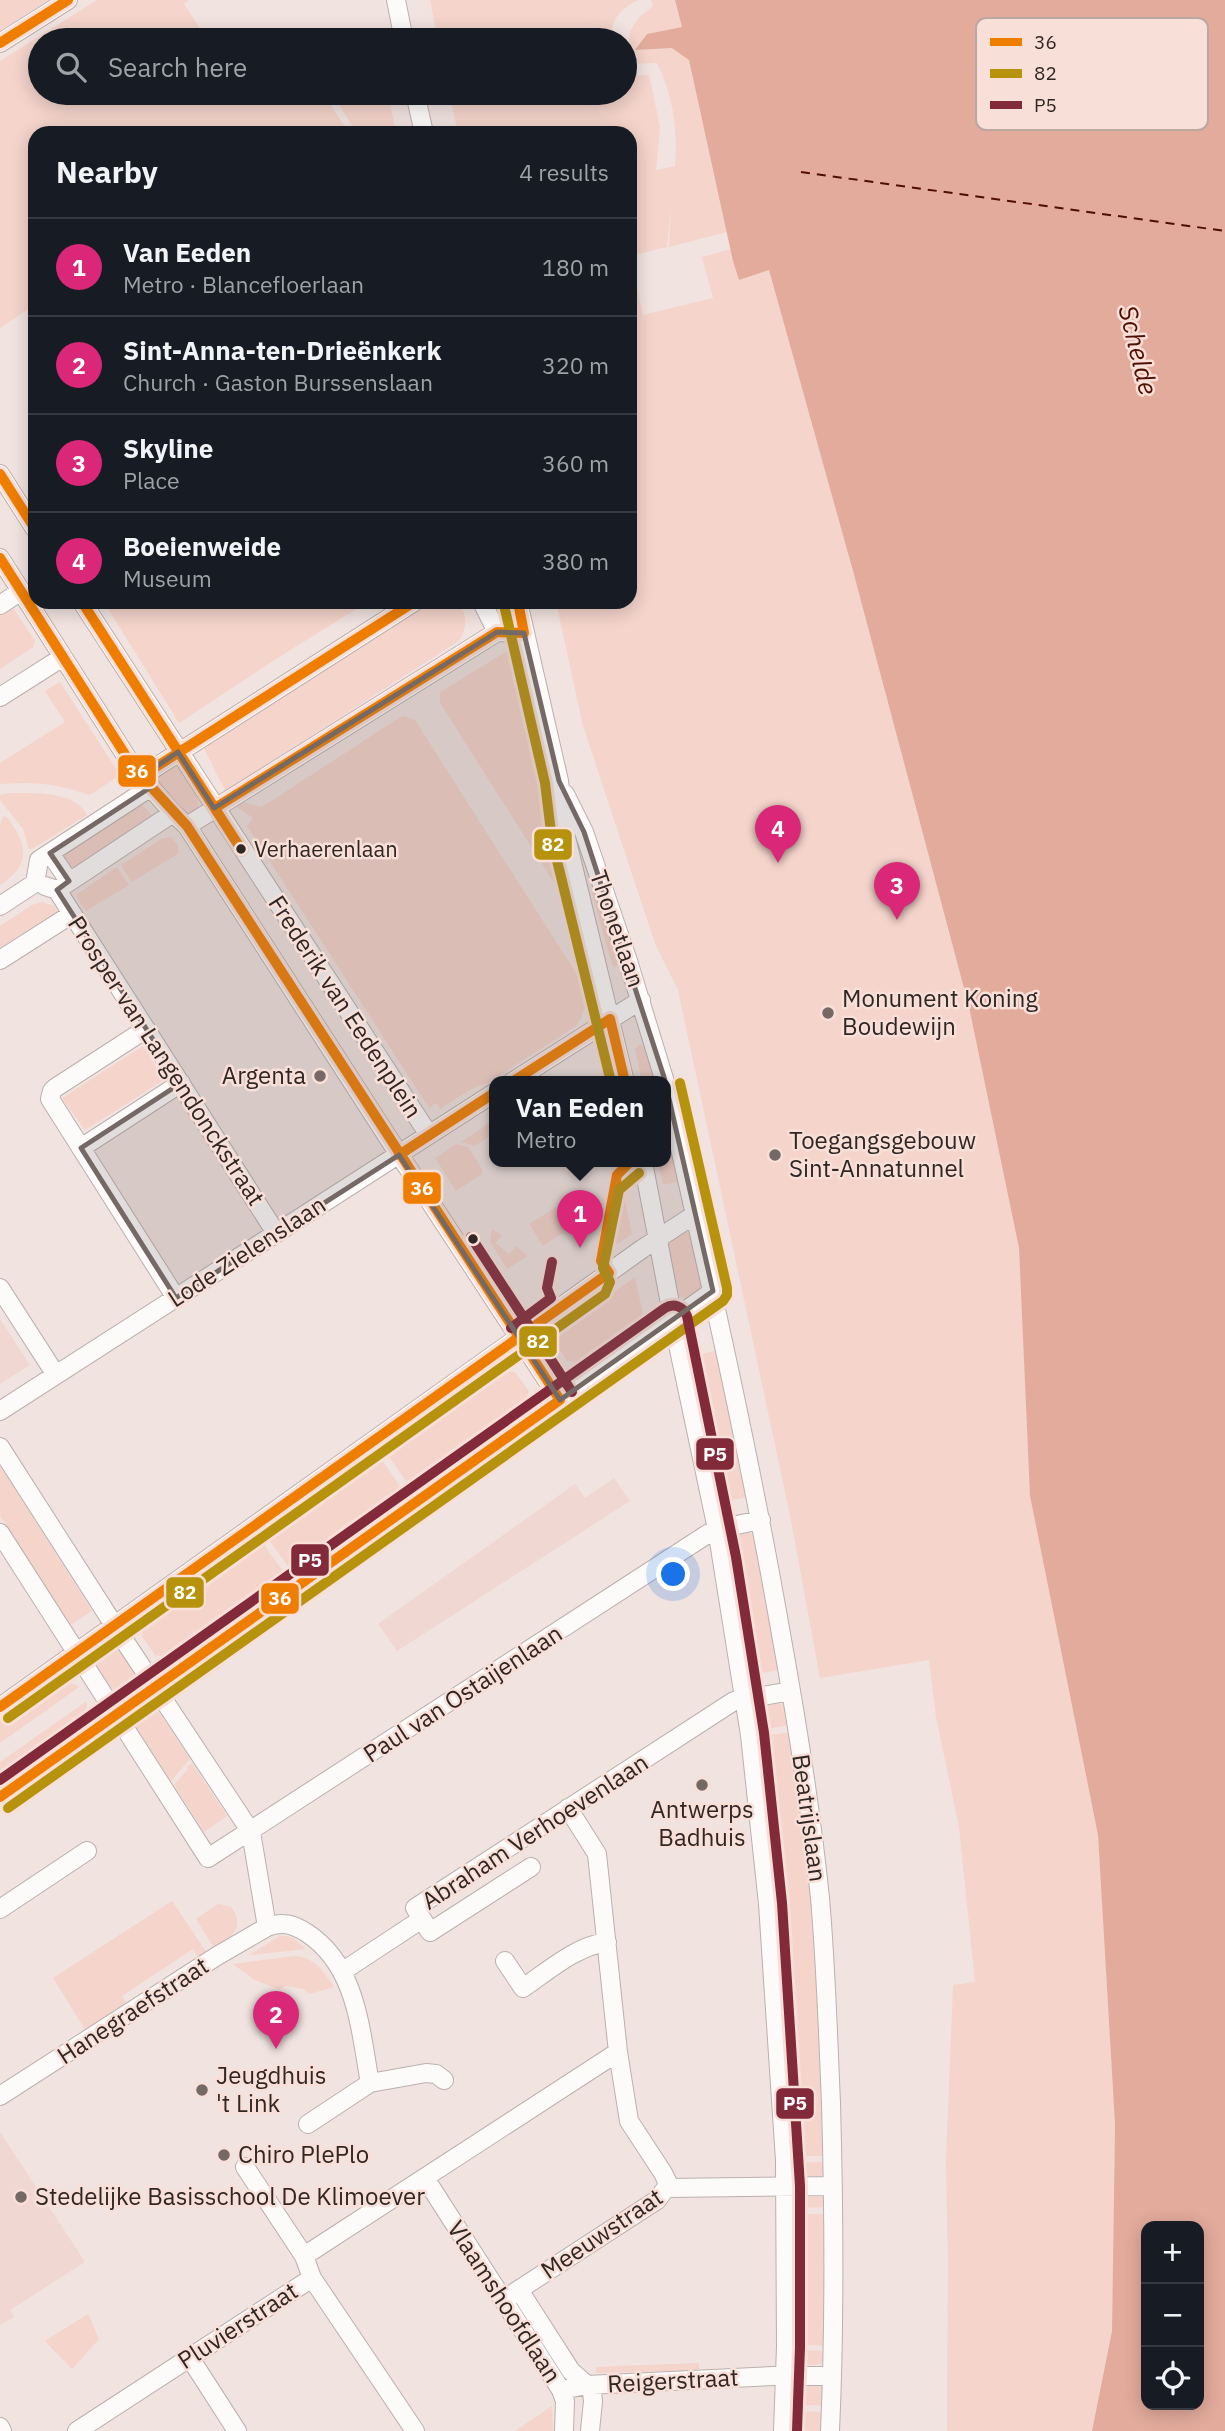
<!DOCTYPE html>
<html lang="en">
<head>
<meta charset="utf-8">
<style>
  :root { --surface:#171b24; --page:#242831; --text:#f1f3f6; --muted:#9ea1a6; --line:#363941; --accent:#db2777 }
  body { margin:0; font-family:"IBM Plex Sans",sans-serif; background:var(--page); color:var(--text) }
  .controls { position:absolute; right:21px; bottom:21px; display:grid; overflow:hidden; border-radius:14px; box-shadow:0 4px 18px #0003 }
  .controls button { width:63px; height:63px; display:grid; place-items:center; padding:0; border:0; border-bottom:2px solid var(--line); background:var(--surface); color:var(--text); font:35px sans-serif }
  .you { position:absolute; left:674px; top:1575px; width:24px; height:24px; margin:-18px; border:5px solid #fff; border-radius:50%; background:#1a73e8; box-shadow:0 0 0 10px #1a73e833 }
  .badge { display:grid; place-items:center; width:46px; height:46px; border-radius:50%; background:var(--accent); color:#fff; font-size:23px; font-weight:700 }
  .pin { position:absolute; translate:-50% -58px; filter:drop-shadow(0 2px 4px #0008) }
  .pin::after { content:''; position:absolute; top:37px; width:24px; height:21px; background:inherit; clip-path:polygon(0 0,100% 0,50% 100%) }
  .popup { position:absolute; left:489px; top:1076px; width:182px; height:91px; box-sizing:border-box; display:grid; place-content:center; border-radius:14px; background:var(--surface); filter:drop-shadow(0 2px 5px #0005); font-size:23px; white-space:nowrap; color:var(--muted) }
  .popup b { font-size:26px; color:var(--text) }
  .popup::after { content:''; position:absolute; left:50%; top:100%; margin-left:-14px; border:14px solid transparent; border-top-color:var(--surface) }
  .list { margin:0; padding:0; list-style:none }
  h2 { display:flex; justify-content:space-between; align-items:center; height:91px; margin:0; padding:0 28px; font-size:30px }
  h2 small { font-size:23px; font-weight:400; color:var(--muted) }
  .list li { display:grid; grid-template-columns:46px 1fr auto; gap:21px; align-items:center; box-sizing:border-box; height:98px; padding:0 28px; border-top:2px solid var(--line) }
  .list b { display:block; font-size:26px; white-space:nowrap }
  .list p { margin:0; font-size:23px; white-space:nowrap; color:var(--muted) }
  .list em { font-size:23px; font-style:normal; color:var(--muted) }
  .icon { flex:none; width:38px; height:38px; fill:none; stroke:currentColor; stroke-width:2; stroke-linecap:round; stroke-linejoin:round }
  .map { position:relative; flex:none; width:1225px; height:2431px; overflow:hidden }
  .search { position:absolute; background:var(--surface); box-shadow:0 4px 18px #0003; left:28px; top:28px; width:609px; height:77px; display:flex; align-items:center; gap:18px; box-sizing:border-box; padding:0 24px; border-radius:38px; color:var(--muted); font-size:26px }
  .panel { position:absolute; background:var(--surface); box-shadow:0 4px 18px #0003; left:28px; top:126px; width:609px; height:483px; border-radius:21px }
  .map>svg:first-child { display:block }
  .built { fill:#f0d7d1 }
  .green { fill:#f4d4cb }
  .water { fill:#e2ab9c; fill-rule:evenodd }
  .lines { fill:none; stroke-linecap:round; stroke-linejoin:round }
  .ferry { stroke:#4f0e00; stroke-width:2; stroke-dasharray:9 7; stroke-linecap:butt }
  .minor-casing { stroke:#bbb0ae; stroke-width:20 }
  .minor { stroke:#fdfbfa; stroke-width:18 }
  .bus-1-casing { stroke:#f8dfd8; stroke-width:16 }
  .bus-2-casing { stroke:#f8dfd8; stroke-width:16 }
  .bus-3-casing { stroke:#f8dfd8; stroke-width:16 }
  .bus-1 { stroke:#ef7d00; stroke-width:10 }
  .bus-2 { stroke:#b7920d; stroke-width:10 }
  .bus-3 { stroke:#822a3a; stroke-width:10 }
  .marked { fill:#746965; fill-opacity:0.2; stroke:#746965; stroke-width:5; stroke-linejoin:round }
  .bus-dot { fill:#302724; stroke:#f8dfd8; stroke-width:2.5 }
  .poi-dot { fill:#746965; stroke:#f8dfd8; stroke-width:2.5 }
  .labels { text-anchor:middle; stroke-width:5; stroke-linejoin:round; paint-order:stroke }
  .bus-label { font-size:22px; fill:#302724; stroke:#f8dfd8; text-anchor:start }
  .street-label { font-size:24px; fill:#302724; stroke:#f8dfd8 }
  .poi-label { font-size:24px; fill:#302724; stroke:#f8dfd8; text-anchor:start }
  .water-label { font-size:26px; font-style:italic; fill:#4f0e00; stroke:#f8dfd8 }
  .key { fill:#f8dfd8; stroke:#bca8a2; stroke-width:2 }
  .key-label { font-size:19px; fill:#302724 }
  .line-badge { stroke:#f8dfd8; stroke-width:2.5 }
  .badge-label { font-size:19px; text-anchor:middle; font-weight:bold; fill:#fff }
</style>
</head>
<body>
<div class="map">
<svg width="1225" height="2431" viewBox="0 0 1225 2431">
  <rect width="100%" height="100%" fill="#f1e3df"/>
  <!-- built -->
  <path class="built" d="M 0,1319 L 30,1365 L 0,1384 Z
    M 614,1478 L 630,1501 L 397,1651 L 378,1624 L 575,1484 L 585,1498 Z
    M 0,2132 L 85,2262 L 10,2310 L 14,2317 L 0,2325 Z"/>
  <!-- green -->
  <path class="green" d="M 0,0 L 48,0 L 0,31 Z
    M 97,0 L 189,0 L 184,4 L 208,40 L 40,40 L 40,93 L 242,93 L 243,95 L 247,93 L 292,93 L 296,98 L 304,93 L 330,93 L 328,100 L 330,104 L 349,133 L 35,133 L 35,305 L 0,328 L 0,61 Z
    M 430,0 L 638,0 C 619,10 612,18 611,40 L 438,40 Z
    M 651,0 L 675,0 L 682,27 L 647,34 L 636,50 L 672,48 L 689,59 L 727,232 L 669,247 L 671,205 L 667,247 L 630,256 L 643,315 L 713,298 L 702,257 L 731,249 L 739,280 L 769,270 L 853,571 L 969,1007 L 1019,1248 L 1030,1496 L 1098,1835 L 1115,2124 L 1112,2331 L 1092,2431 L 947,2431 L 948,2264 L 946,2162 L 953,1985 L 975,1982 L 959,1827 L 936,1717 L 929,1660 L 820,1678 L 791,1520 L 678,990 L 656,946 L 583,726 L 556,602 L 630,602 L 630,133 L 458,133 L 449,93 L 625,93 L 625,76 L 649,75 L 660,127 L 656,170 L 675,166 C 678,130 673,95 657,63 L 630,64 C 627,32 628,26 653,6 Z
    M 341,93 L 388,93 L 396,133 L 357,133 L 337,102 L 337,97 Z
    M 104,602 L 368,602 L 279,657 L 179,723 Z
    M 426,602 C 434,602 449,599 456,604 C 470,612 466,630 459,641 L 228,789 L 230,793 L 228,794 C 217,778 211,760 201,743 L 211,741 Z
    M 11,605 L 35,641 L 33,647 L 0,669 L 0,612 Z
    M 507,651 L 513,651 L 520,661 L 565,881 L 563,888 L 556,886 L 440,703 L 440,692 Z
    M 60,682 L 120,775 L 90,795 C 60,784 32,781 0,784 L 0,763 L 65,722 L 45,691 Z
    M 405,716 L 415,720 L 587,990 C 587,1004 584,1015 576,1026 L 490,1082 L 471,1089 L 440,1109 L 436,1103 L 429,1108 L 247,826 L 253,818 L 237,807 L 233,802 L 235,800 L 262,807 L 400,717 Z
    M 174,766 C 187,772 202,796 198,809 L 191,814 L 183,814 L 157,782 C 158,773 165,767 174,766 Z
    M 11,793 C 34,793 75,791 87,815 L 32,849 L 29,849 L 23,829 L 0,800 L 0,795 Z
    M 139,801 L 157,821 L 79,866 L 70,867 L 64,860 L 66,852 Z
    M 3,816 L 7,817 C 28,845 31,865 0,885 L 0,826 Z
    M 171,837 L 178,846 L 178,854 L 132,882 L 121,865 L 163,838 Z
    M 117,867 L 129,885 L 86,911 L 77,898 L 77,894 Z
    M 596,890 L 619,963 L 615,968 L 612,965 L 592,893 Z
    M 42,902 L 54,906 L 60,916 L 3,953 L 0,949 L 0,926 L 32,905 Z
    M 639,1044 L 645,1047 L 655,1082 L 642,1082 L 635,1049 Z
    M 143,1046 L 164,1080 L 85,1130 L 62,1098 Z
    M 494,1120 L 494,1133 L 475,1146 L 461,1142 Z
    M 666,1120 L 678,1182 L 663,1185 L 658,1162 L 666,1162 Z
    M 456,1144 L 468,1147 L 483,1170 L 481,1175 L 456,1191 L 435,1158 Z
    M 622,1186 L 632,1234 L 613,1247 L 615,1235 L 610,1234 Z
    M 561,1204 L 570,1216 L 563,1233 L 543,1246 L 529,1224 Z
    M 492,1229 L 502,1235 L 496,1243 L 509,1254 L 516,1246 L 528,1256 L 507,1269 L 490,1242 Z
    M 686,1232 L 691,1233 L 703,1286 C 696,1295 685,1303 675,1294 L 667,1247 L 671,1240 Z
    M 635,1277 L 644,1318 L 581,1363 L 567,1361 L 551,1337 Z
    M 719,1350 L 752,1496 L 718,1503 L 716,1494 L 720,1492 L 693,1361 L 689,1361 L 688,1357 Z
    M 498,1363 L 502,1370 L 515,1372 L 529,1391 L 525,1402 L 531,1410 L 414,1493 L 381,1445 Z
    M 375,1450 L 408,1498 L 295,1576 L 262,1530 Z
    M 0,1465 L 92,1611 L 70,1625 L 0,1516 Z
    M 748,1533 L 754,1535 L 784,1669 L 749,1675 L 726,1542 L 735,1535 Z
    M 256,1534 L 290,1581 L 171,1664 L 165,1657 L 155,1655 L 142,1636 L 144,1625 L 139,1617 Z
    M 110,1643 C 123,1650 139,1675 136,1689 L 129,1695 L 116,1694 L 93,1661 L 95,1649 L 102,1644 Z
    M 59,1674 L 65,1682 L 77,1685 L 79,1687 L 0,1743 L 0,1715 Z
    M 87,1701 L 86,1714 L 90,1722 L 0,1785 L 0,1762 Z
    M 779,1703 L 787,1709 L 790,1725 L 754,1731 L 755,1710 L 759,1707 Z
    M 158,1711 L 190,1759 L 171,1781 L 136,1727 Z
    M 793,1732 L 812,1902 L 828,2156 L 790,2156 L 755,1737 Z
    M 192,1763 L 227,1816 L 204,1832 L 174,1785 L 188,1769 L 187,1767 Z
    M 172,1901 L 207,1953 L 199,1958 L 193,1949 L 122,1996 L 130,2008 L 89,2036 L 53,1978 Z
    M 218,1904 L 231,1907 C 246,1928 231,1937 214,1948 L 196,1919 Z
    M 281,1935 L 293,1938 L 306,1949 L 249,1955 Z
    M 294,1956 C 315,1957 323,1971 334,1987 L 309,1994 L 304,1989 L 286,1986 L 280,1990 L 253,1979 L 233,1964 Z
    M 828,2162 L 824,2175 L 821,2176 L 795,2176 L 793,2174 L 791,2163 Z
    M 797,2197 L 824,2197 L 830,2207 L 791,2208 L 793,2199 Z
    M 790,2214 L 830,2214 L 829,2346 L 791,2344 Z
    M 88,2314 L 99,2339 L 72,2369 L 45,2341 Z
    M 791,2350 L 829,2351 L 828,2360 C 820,2367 801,2365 792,2361 Z
    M 699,2363 L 699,2370 L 596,2373 L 596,2367 Z
    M 797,2384 L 825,2387 L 827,2406 L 788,2404 L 793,2385 Z
    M 552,2406 L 553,2431 L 515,2431 Z
    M 788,2411 L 827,2412 L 825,2431 L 787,2431 Z"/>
  <!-- water -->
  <path class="water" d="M 675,0 L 1225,0 L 1225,2431 L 1092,2431 L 1112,2331 L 1115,2124 L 1098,1835 L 1030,1496 L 1019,1248 L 969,1007 L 853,571 L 769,270 L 739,280 L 733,261 L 689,60 L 672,48 L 635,50 L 647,34 L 682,27 ZM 1146,2226 L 1199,2226 L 1199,2405 L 1146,2405 Z"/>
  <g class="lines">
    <!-- ferry -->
    <path class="ferry" d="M 801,172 L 1225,231"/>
    <defs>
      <path id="minor" d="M 396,0 L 404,40
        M 0,43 L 68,0
        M 415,93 L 424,133
        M 0,474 L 35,529
        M 0,558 L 133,767 L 173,813 L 187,826 L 389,1139 L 560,1400
        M 82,602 L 429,1135
        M 482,602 L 497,632
        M 518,602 L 559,781 L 566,837 L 625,1082
        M 0,605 L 21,591
        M 0,697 L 63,657
        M 142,776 L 414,602
        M 565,794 L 584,832 L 628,961 L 665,1082
        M 187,826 L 497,632 L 524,633
        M 50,853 L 69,881
        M 45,886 L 57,890 L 173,813
        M 57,890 L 276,1233
        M 0,906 L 35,883 L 39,860 L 151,787
        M 0,960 L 72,914
        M 146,1029 L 55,1088 L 52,1091 L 50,1099 L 176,1298
        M 512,1082 L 641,1000
        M 666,1086 C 707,1268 749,1450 781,1634 C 797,1722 811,1810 820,1898 C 826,1966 828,2035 831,2103 C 834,2212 835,2322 830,2431
        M 81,1148 L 181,1083
        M 643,1162 L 677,1340 L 717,1529 L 750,1735 L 768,1904 L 785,2160 L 786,2347 L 783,2431
        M 0,1288 L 56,1375
        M 0,1411 L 494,1093
        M 0,1447 L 114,1625 L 251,1832
        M 0,1533 L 208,1858
        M 0,1707 L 642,1249 L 694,1215
        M 0,1797 L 713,1291
        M 568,1808 L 597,1854 L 618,2052 L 629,2121 L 663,2173 L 667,2181 L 666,2188
        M 244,1836 L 251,1832 L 267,1927 C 282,1921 293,1924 307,1933 C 357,1966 360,2029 370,2083
        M 208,1858 L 706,1535 L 717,1529 L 761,1520
        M 0,1909 L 87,1851
        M 422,1919 L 430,1932 L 531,1867
        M 505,1961 L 523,1988 C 548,1971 576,1946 607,1942
        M 343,1971 L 422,1919 L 415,1908 L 734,1701 L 791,1691
        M 0,2096 L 217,1956 L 267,1927
        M 308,2124 L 370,2083 L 426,2073 L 436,2074 L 444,2080
        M 245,2167 L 304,2256
        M 425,2178 L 561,2390 L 565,2401 L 564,2431
        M 312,2278 L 415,2431
        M 519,2290 L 571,2371 L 587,2385 L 592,2393 L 593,2401 L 590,2431
        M 503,2300 L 657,2200 L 666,2188 L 833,2186
        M 190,2358 L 237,2431
        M 561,2390 L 587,2385 L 774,2376 L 832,2376
        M 0,2427 L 2,2431
        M 77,2431 L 312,2278 L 304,2256 L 618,2052"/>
    </defs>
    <!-- minor casing -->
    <use href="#minor" class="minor-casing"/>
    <!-- minor -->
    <use href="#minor" class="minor"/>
    <defs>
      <path id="bus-1" d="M 0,43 L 68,0
        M 0,474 L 35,529
        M 0,558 L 133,767 L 187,826 L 560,1400
        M 82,602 L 241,849
        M 148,772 L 414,602
        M 215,808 L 497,632 L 524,633 L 518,602
        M 610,1019 L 625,1082
        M 512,1082 L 610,1019
        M 399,1155 L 494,1093
        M 609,1273 L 601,1261 L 617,1175 L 630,1162
        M 0,1707 L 609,1273
        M 0,1797 L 560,1400"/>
      <path id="bus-2" d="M 504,605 L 545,783 L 552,840 L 611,1082
        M 8,1718 L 605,1294 L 610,1282 L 603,1268 L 619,1190 L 639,1173
        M 8,1808 L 723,1301 L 727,1295 L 727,1288 L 680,1083"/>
      <path id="bus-3" d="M 471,1237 L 572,1392
        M 511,1328 L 551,1298 L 547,1288 L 552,1262
        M 0,1780 L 665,1308 C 674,1303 683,1306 687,1316 L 736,1557 L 764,1733 L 782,1903 L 800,2186 L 800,2347 L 797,2431"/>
    </defs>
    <!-- bus-1 casing -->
    <use href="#bus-1" class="bus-1-casing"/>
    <!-- bus-2 casing -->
    <use href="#bus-2" class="bus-2-casing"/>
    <!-- bus-3 casing -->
    <use href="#bus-3" class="bus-3-casing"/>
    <!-- bus-1 -->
    <use href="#bus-1" class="bus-1"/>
    <!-- bus-2 -->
    <use href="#bus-2" class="bus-2"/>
    <!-- bus-3 -->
    <use href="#bus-3" class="bus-3"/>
  </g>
  <!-- marked area -->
  <path class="marked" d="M 497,632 L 524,633 L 559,781 L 584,832 L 664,1077 L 713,1291 L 560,1400 L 399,1155 L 176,1298 L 81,1148 L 181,1083 L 57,890 L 69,881 L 50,853 L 151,787 L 142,776 L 178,752 L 214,808 Z"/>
  <!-- markers -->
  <g class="bus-dot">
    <circle cx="241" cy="849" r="6"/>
    <circle cx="473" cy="1239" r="6"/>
  </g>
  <g class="poi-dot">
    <circle cx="828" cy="1013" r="7"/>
    <circle cx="320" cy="1076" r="7"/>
    <circle cx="775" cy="1155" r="7"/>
    <circle cx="702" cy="1785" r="7"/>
    <circle cx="202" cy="2090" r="7"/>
    <circle cx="224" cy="2155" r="7"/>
    <circle cx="21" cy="2197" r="7"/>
  </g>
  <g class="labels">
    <!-- bus labels -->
    <g class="bus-label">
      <text x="254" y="857">Verhaerenlaan</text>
    </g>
    <!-- street labels -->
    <g class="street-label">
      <text transform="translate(617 929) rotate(71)" y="8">Thonetlaan</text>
      <text transform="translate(345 1007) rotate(57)" y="8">Frederik van Eedenplein</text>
      <text transform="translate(166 1061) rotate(57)" y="8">Prosper van Langendonckstraat</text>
      <text transform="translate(247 1252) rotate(-33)" y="8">Lode Zielenslaan</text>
      <text transform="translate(463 1694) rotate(-33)" y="8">Paul van Ostaijenlaan</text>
      <text transform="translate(809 1818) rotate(82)" y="8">Beatrijslaan</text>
      <text transform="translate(535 1832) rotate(-33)" y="8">Abraham Verhoevenlaan</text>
      <text transform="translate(133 2011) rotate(-33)" y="8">Hanegraefstraat</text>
      <text transform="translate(602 2234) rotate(-34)" y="8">Meeuwstraat</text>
      <text transform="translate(504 2302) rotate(57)" y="8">Vlaamshoofdlaan</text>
      <text transform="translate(238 2326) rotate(-33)" y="8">Pluvierstraat</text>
      <text transform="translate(673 2381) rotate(-3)" y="8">Reigerstraat</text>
    </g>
    <!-- poi labels -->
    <g class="poi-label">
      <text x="842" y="1007">Monument Koning<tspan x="842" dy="28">Boudewijn</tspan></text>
      <text x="306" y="1084" text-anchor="end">Argenta</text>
      <text x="789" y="1149">Toegangsgebouw<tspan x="789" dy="28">Sint-Annatunnel</tspan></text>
      <text x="702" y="1818" text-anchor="middle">Antwerps<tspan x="702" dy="28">Badhuis</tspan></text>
      <text x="216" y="2084">Jeugdhuis<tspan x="216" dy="28">'t Link</tspan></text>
      <text x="238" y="2163">Chiro PlePlo</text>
      <text x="35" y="2205">Stedelijke Basisschool De Klimoever</text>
    </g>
    <!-- water labels -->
    <g class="water-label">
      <text transform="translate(1138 350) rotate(76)" y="9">Schelde</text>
    </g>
  </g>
  <!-- legend -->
  <rect x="976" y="18" width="232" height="112" rx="10" class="key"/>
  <rect x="990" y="38" width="32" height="8" fill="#ef7d00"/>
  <rect x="990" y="69" width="32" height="9" fill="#b7920d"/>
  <rect x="990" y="101" width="32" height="8" fill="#822a3a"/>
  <g class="key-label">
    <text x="1034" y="49">36</text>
    <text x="1034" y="80">82</text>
    <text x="1034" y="112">P5</text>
  </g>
  <g class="line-badge">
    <rect x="117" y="754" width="40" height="34" rx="7" fill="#ef7d00"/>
    <rect x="533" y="828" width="40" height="33" rx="7" fill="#b7920d"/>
    <rect x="402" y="1171" width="40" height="34" rx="7" fill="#ef7d00"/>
    <rect x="518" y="1325" width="40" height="33" rx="7" fill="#b7920d"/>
    <rect x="695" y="1437" width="40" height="34" rx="7" fill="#822a3a"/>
    <rect x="290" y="1543" width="40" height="34" rx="7" fill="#822a3a"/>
    <rect x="165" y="1576" width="40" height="33" rx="7" fill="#b7920d"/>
    <rect x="260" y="1582" width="40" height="33" rx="7" fill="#ef7d00"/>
    <rect x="775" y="2087" width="40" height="33" rx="7" fill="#822a3a"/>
  </g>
  <g class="badge-label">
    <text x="137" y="778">36</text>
    <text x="553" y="851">82</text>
    <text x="422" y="1195">36</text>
    <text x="538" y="1348">82</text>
    <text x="715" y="1461">P5</text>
    <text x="310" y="1567">P5</text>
    <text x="185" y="1599">82</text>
    <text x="280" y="1605">36</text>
    <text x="795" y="2110">P5</text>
  </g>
</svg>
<div class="controls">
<button>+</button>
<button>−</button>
<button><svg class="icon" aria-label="locate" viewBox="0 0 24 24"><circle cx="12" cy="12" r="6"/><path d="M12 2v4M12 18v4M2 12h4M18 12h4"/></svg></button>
</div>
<div class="you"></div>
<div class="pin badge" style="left:580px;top:1248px">1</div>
<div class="popup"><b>Van Eeden</b>Metro</div>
<div class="pin badge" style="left:276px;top:2049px">2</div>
<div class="pin badge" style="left:897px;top:920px">3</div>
<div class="pin badge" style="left:778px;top:863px">4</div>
<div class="search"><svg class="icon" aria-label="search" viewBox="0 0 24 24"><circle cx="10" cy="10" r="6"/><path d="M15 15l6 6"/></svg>Search here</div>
<section class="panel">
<h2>Nearby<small>4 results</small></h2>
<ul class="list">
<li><span class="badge">1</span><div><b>Van Eeden</b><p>Metro · Blancefloerlaan</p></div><em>180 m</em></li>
<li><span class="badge">2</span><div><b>Sint-Anna-ten-Drieënkerk</b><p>Church · Gaston Burssenslaan</p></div><em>320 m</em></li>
<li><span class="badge">3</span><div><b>Skyline</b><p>Place</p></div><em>360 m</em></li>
<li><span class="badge">4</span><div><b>Boeienweide</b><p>Museum</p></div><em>380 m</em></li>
</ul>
</section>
</div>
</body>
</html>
